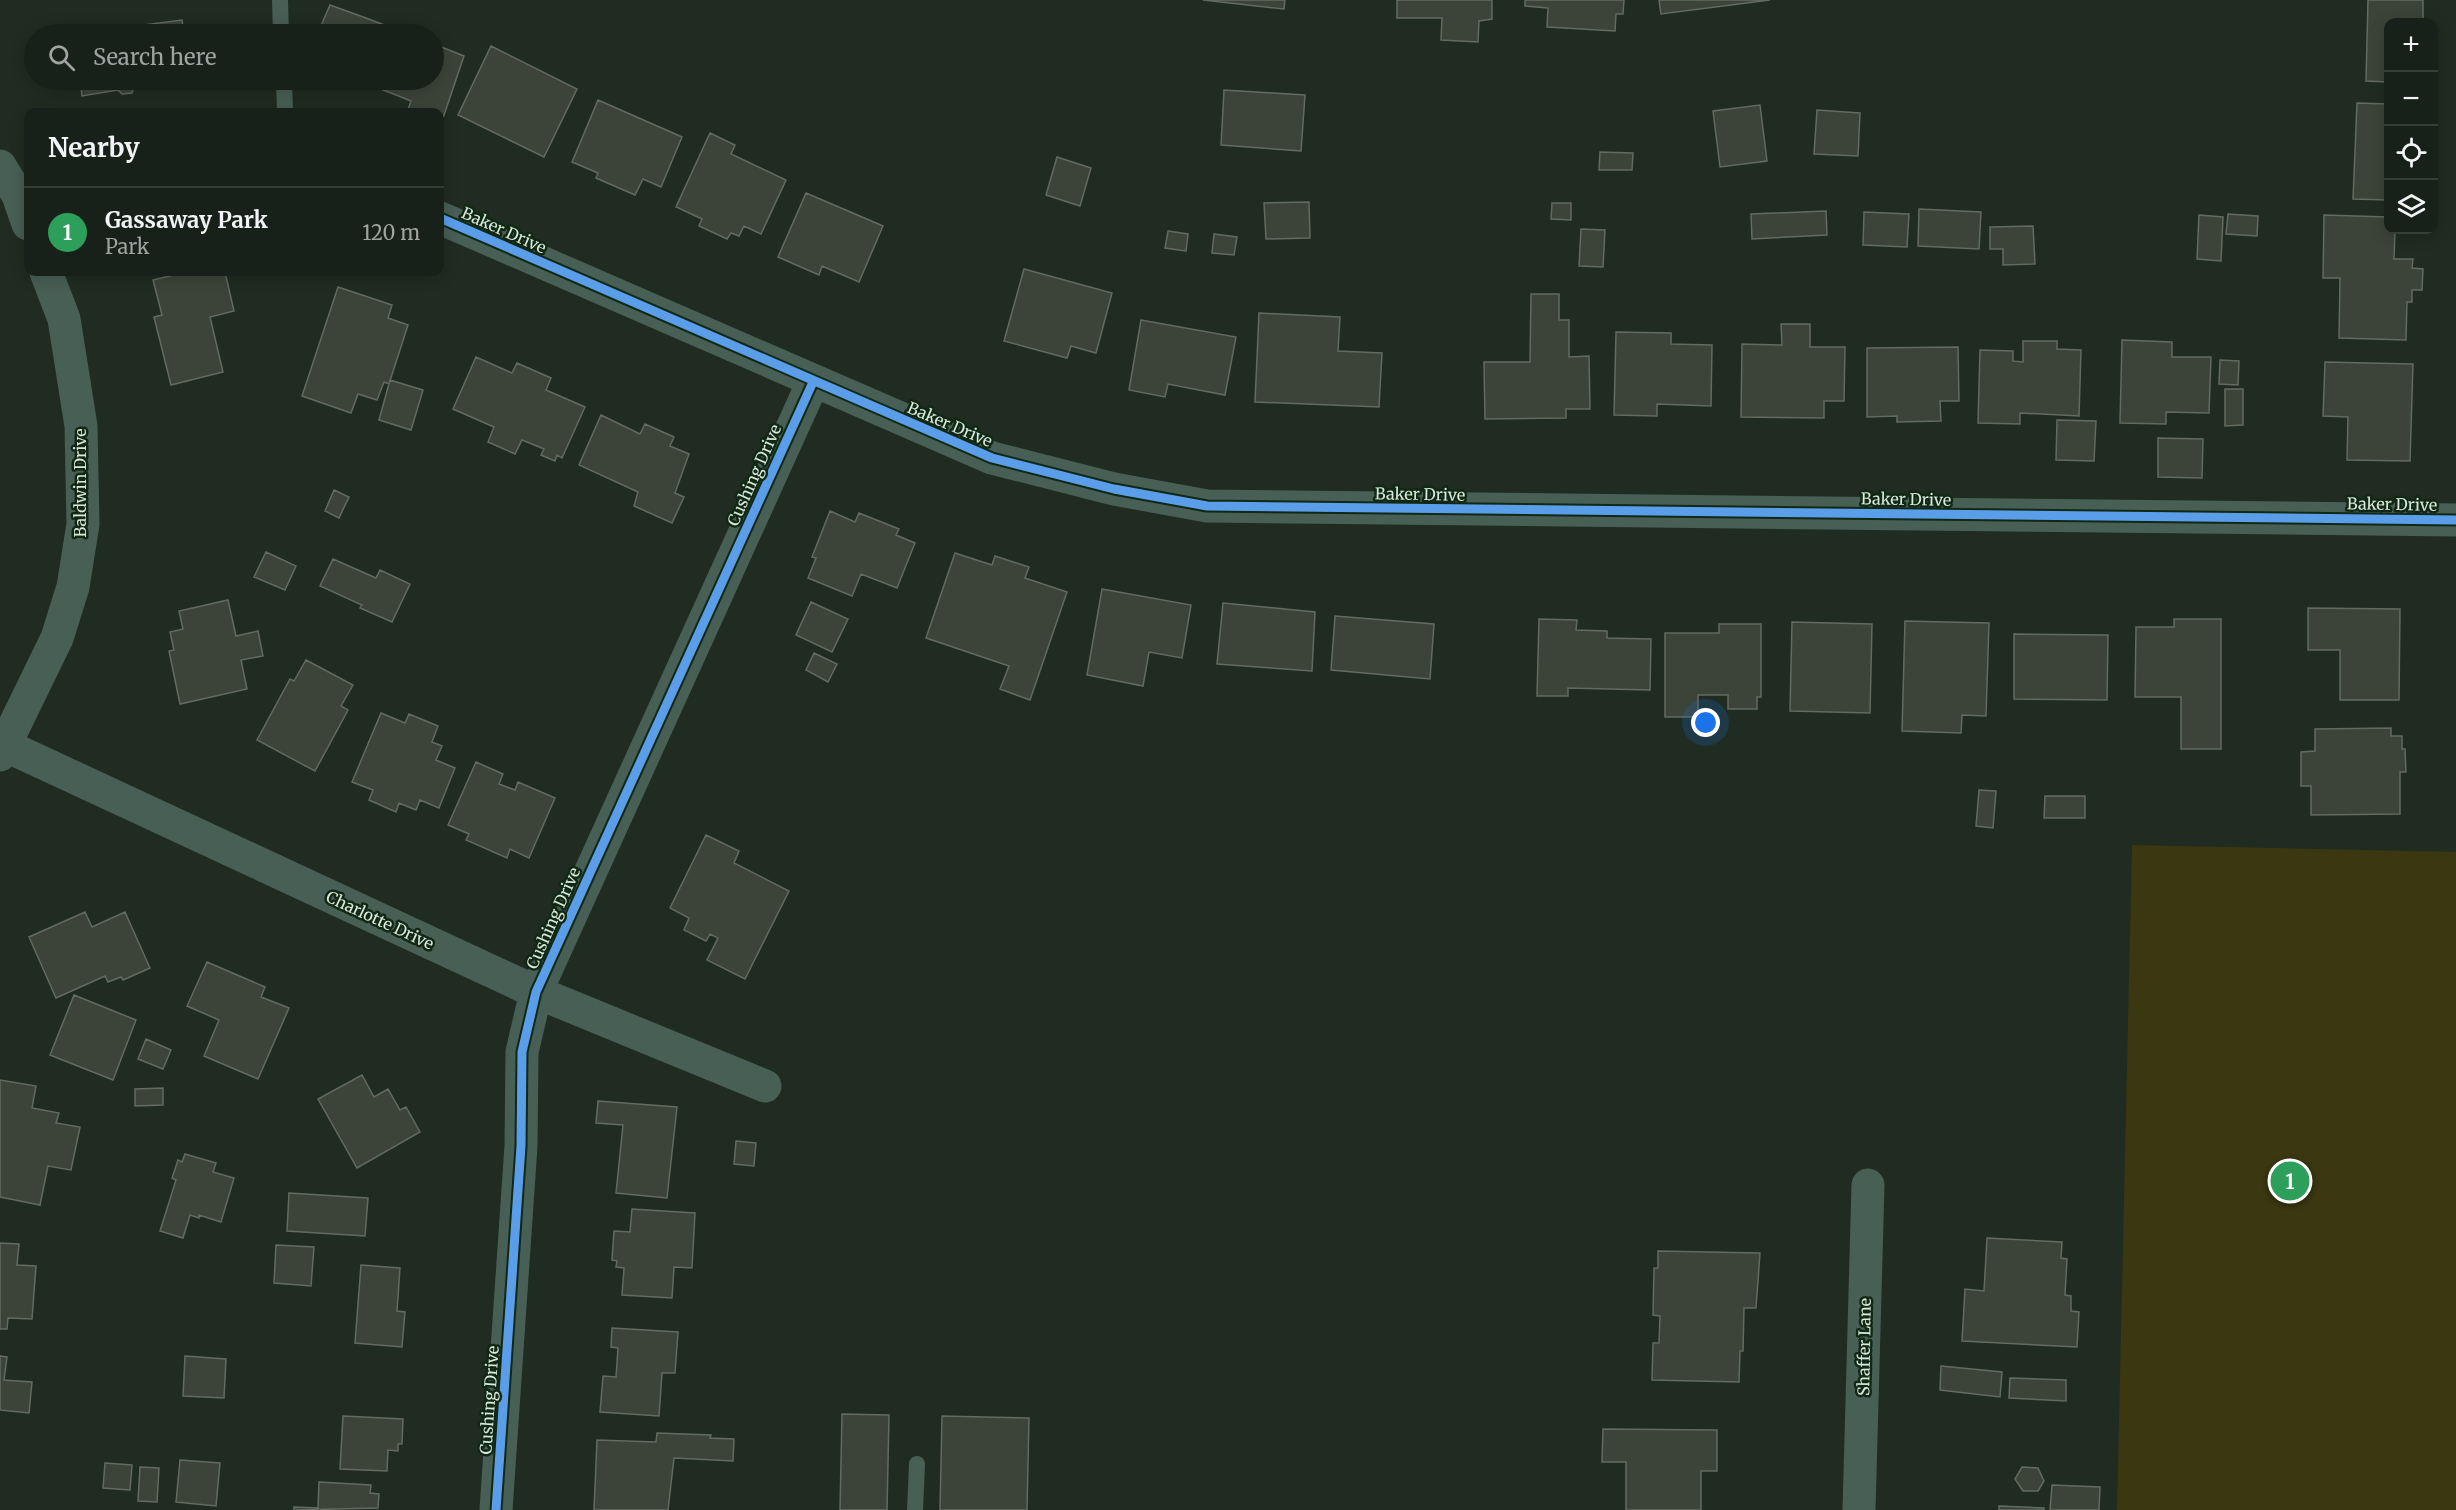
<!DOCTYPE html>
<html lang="en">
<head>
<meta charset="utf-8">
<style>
  :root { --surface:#182119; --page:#252e26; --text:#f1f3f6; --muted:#9fa3a2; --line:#363e38; --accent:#0f766e }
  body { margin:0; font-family:Merriweather,serif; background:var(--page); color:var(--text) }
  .controls { position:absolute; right:18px; top:18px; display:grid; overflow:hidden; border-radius:12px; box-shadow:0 3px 15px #0003 }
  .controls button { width:54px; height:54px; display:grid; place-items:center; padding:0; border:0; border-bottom:2px solid var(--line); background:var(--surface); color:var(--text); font:30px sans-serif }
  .you { position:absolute; left:1706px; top:723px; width:21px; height:21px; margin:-15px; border:4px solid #fff; border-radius:50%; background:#1a73e8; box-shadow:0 0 0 9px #1a73e833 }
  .badge { display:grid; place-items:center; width:39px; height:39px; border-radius:50%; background:var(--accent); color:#fff; font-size:20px; font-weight:700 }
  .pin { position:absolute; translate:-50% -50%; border:3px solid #fff; box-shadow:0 2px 6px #0006 }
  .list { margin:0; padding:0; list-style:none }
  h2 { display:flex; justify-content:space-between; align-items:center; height:78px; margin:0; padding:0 24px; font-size:26px }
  h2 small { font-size:20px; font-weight:400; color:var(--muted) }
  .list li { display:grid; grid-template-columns:39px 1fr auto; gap:18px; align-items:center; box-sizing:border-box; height:90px; padding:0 24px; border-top:2px solid var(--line) }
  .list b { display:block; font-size:22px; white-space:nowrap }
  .list p { margin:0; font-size:20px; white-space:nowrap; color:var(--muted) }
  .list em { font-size:20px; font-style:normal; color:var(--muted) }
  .icon { flex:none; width:33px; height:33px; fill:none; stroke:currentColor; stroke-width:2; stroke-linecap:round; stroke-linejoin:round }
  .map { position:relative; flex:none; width:2456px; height:1510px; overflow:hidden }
  .search { position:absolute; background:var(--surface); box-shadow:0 3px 15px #0003; left:24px; top:24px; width:420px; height:66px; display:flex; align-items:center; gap:15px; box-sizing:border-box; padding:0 21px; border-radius:33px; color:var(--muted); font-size:22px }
  .panel { position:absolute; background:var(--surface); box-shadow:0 3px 15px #0003; left:24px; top:108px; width:420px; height:168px; border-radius:12px }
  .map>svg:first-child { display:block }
  .green { fill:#3a3711 }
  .building { fill:#3c4439; stroke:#636a5f; stroke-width:1.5 }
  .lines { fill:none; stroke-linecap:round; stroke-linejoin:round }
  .lane { stroke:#485f56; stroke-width:16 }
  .street { stroke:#485f56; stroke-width:33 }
  .cycleway-casing { stroke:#102814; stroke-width:13 }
  .cycleway { stroke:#5a9eea; stroke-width:9 }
  .labels { text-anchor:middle; stroke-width:5; stroke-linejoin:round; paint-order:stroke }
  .street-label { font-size:16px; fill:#d9e8da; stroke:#102814 }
</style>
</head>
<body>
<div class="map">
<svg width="2456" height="1510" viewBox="0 0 2456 1510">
  <rect width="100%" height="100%" fill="#202c21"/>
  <!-- green -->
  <path class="green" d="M 2132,845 L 2456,852 L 2456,1510 L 2117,1510 Z"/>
  <!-- building -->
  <path class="building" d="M 1203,0 L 1285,0 L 1284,9 Z
    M 1397,0 L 1492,0 L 1492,19 L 1479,21 L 1478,42 L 1441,40 L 1442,18 L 1397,18 Z
    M 1525,0 L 1624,0 L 1623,14 L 1616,14 L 1615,31 L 1547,27 L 1548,8 L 1525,6 Z
    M 1659,0 L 1770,0 L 1661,14 Z
    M 2368,0 L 2423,0 L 2423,22 L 2388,22 L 2388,82 L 2366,81 Z
    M 330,5 L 366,18 L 408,34 L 326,34 L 327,31 L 320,28 Z
    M 182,20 L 184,34 L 73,34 Z
    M 434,44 L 464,56 L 440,127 L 440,112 L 407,112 L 411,101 L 371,85 L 373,81 L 369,80 L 434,80 Z
    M 491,46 L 577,89 L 544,157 L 458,115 Z
    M 80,80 L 169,80 L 170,84 L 133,89 L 132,93 L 122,94 L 118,90 L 82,96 Z
    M 1224,90 L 1305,95 L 1301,151 L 1221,145 Z
    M 598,100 L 682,137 L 661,187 L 643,179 L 635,195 L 596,178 L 598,173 L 572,162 Z
    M 2357,103 L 2388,104 L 2388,200 L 2353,199 Z
    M 1760,105 L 1767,161 L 1720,167 L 1713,111 Z
    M 1817,110 L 1860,113 L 1858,156 L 1814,154 Z
    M 710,133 L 735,145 L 731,154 L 786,180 L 761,234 L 744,226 L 739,236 L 731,233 L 727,239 L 699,226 L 702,219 L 676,207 Z
    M 1600,152 L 1633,153 L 1632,170 L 1599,170 Z
    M 1057,157 L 1091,168 L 1080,206 L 1046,195 Z
    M 806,193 L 883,226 L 859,282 L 822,266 L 819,275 L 778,257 Z
    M 1309,202 L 1310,238 L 1266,239 L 1264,203 Z
    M 1552,203 L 1571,203 L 1571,220 L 1551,219 Z
    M 1919,209 L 1981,212 L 1979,249 L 1918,246 Z
    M 1826,211 L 1827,235 L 1752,239 L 1751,214 Z
    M 1864,212 L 1909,214 L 1907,247 L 1863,245 Z
    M 2228,214 L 2258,216 L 2257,236 L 2226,234 Z
    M 2199,215 L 2223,217 L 2221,261 L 2197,259 Z
    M 2324,215 L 2388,217 L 2388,230 L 2395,230 L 2394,259 L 2413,259 L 2412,268 L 2423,269 L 2422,290 L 2412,290 L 2412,302 L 2407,302 L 2406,340 L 2339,338 L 2340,278 L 2323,278 Z
    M 2033,226 L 2035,264 L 2003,265 L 2003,249 L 1990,249 L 1990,227 Z
    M 1581,229 L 1605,230 L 1603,267 L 1579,266 Z
    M 1168,231 L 1188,234 L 1186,251 L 1165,248 Z
    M 1214,234 L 1237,237 L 1234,255 L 1212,253 Z
    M 1024,269 L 1112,293 L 1096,353 L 1071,346 L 1067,358 L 1004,341 Z
    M 186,272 L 225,272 L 234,311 L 210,317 L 223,372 L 171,385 L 154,317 L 162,315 L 153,280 Z
    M 338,287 L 392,305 L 388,318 L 408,325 L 389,384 L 384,382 L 377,400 L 358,394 L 351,413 L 302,396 Z
    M 1531,294 L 1559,294 L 1559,320 L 1569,320 L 1569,357 L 1589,356 L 1590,409 L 1566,409 L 1566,418 L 1485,419 L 1484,362 L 1530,362 Z
    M 1259,313 L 1340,317 L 1338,351 L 1382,353 L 1379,407 L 1255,402 Z
    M 1141,320 L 1236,337 L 1225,395 L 1168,384 L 1165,397 L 1129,390 Z
    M 1781,324 L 1810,324 L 1810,347 L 1845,347 L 1844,401 L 1824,401 L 1824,418 L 1741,417 L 1742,344 L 1782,345 Z
    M 1616,332 L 1671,333 L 1671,344 L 1712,345 L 1711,406 L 1657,404 L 1657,416 L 1614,415 Z
    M 2122,340 L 2172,342 L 2172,357 L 2211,357 L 2209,413 L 2166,412 L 2166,424 L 2120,423 Z
    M 2023,341 L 2057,341 L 2057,349 L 2081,350 L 2079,416 L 2020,413 L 2020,424 L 1978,423 L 1980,350 L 2013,351 L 2013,361 L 2023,362 Z
    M 1958,347 L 1959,401 L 1940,401 L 1941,421 L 1897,422 L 1897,416 L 1867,417 L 1867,348 Z
    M 476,357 L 512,373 L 517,363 L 551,378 L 546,390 L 585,407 L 562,458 L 557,455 L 555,461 L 541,455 L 544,449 L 522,440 L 515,454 L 488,442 L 494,427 L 453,409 Z
    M 2220,360 L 2239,361 L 2238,385 L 2219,384 Z
    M 2325,362 L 2413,364 L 2410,461 L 2347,460 L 2348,417 L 2323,416 Z
    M 390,380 L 423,390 L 411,430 L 379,420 Z
    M 2225,389 L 2243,389 L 2243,425 L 2225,426 Z
    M 601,415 L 640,434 L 645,424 L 674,437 L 670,446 L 689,454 L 675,493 L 684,497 L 672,523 L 634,506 L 638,492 L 579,465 Z
    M 2057,420 L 2096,421 L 2094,461 L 2056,460 Z
    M 2158,438 L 2203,439 L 2202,478 L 2158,477 Z
    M 334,490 L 349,497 L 339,518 L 325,511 Z
    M 830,511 L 855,522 L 859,513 L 899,529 L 896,535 L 915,543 L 897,588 L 861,574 L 852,596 L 808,578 L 816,558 L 812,557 Z
    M 266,552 L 296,566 L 285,590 L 254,577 Z
    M 955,553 L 992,565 L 995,556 L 1029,567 L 1025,578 L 1067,592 L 1030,700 L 1000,689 L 1009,666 L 926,638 Z
    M 333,559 L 376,578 L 380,570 L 410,584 L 392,622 L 360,608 L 362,605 L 320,586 Z
    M 1102,589 L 1191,605 L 1182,658 L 1149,652 L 1143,686 L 1087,675 Z
    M 228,600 L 236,636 L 258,631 L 263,656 L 241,660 L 247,689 L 180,704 L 169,651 L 174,650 L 170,632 L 183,629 L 179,611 Z
    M 811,602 L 848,619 L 832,652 L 796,635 Z
    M 1223,603 L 1315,612 L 1312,671 L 1217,664 Z
    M 2308,608 L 2400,609 L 2399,700 L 2340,700 L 2340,650 L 2308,650 Z
    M 1335,616 L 1434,624 L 1430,679 L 1331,670 Z
    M 1539,619 L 1577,620 L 1576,630 L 1607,631 L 1607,638 L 1651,639 L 1650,690 L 1568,688 L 1568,696 L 1537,696 Z
    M 2174,619 L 2221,619 L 2221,749 L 2181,749 L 2181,697 L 2135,697 L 2136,627 L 2174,627 Z
    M 1905,621 L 1989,623 L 1986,716 L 1962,715 L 1961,733 L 1902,731 Z
    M 1792,622 L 1872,624 L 1870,713 L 1790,711 Z
    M 1719,624 L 1761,624 L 1761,697 L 1757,697 L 1757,709 L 1728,709 L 1728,695 L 1698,695 L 1698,717 L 1665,717 L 1665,633 L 1719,633 Z
    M 2014,634 L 2108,635 L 2107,700 L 2014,699 Z
    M 814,653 L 837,664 L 828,682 L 806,670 Z
    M 306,660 L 353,685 L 341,706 L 348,710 L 315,771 L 257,740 L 290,679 L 294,681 Z
    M 381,713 L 405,723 L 409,714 L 438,726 L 432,742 L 442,746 L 436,760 L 455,768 L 439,808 L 420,800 L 416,810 L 399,803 L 396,812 L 369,800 L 373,790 L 352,782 Z
    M 2391,728 L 2391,736 L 2402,736 L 2402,749 L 2405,749 L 2406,772 L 2400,772 L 2400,814 L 2311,815 L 2311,786 L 2301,786 L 2301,752 L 2315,751 L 2315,729 Z
    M 476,762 L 503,774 L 499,784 L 515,790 L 518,782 L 555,798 L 529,858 L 510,849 L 507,858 L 466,840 L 469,834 L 448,825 Z
    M 1979,790 L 1996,791 L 1993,828 L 1976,826 Z
    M 2045,796 L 2085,796 L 2085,818 L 2044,818 Z
    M 706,835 L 739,851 L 734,863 L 789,891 L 745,979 L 707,960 L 718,938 L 710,934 L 706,941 L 684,930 L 689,918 L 670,908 Z
    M 85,912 L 92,927 L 125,912 L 150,968 L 123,980 L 121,977 L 108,982 L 105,976 L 56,998 L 29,937 Z
    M 207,962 L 265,987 L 261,997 L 289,1008 L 258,1079 L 204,1056 L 219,1020 L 187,1006 Z
    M 74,995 L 136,1020 L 113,1080 L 50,1055 Z
    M 146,1039 L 171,1050 L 163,1069 L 138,1059 Z
    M 362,1075 L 374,1097 L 388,1089 L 400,1110 L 406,1107 L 420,1132 L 357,1168 L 318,1099 Z
    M 0,1080 L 36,1086 L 32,1108 L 59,1113 L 56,1123 L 80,1127 L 71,1170 L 48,1166 L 40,1205 L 0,1197 Z
    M 163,1088 L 163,1105 L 135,1106 L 135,1089 Z
    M 598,1101 L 677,1107 L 667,1198 L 616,1193 L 623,1125 L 596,1123 Z
    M 736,1141 L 756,1143 L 754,1166 L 734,1164 Z
    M 185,1154 L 216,1163 L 213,1172 L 234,1178 L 221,1222 L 199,1215 L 199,1218 L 190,1215 L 183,1238 L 160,1231 L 176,1180 L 172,1178 L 178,1160 L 182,1162 Z
    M 289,1193 L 368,1198 L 365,1236 L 287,1231 Z
    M 632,1209 L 695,1213 L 692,1268 L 674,1267 L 672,1298 L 622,1295 L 624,1268 L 616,1267 L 617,1261 L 612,1260 L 614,1231 L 630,1232 Z
    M 1987,1238 L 2062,1242 L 2061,1258 L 2067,1259 L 2065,1295 L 2071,1296 L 2071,1311 L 2079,1312 L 2077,1347 L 1962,1341 L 1965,1289 L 1984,1291 Z
    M 0,1243 L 19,1244 L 17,1265 L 36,1266 L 32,1319 L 8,1318 L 7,1329 L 0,1329 Z
    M 276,1245 L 314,1247 L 311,1286 L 274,1283 Z
    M 1658,1251 L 1760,1253 L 1756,1308 L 1744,1308 L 1743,1351 L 1740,1351 L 1739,1382 L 1652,1380 L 1653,1343 L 1659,1343 L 1660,1316 L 1653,1315 L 1654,1268 L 1658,1268 Z
    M 361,1265 L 400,1268 L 397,1311 L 405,1312 L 402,1347 L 355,1343 Z
    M 612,1328 L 678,1332 L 675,1373 L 662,1373 L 659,1416 L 600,1412 L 603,1376 L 616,1377 L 618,1348 L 611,1347 Z
    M 0,1356 L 7,1357 L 4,1380 L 32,1382 L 29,1413 L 0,1410 Z
    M 185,1356 L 226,1359 L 224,1398 L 183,1396 Z
    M 1941,1366 L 2002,1372 L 2000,1397 L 1940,1390 Z
    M 2010,1378 L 2066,1380 L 2066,1401 L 2009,1398 Z
    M 842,1414 L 889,1415 L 887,1510 L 840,1510 Z
    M 343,1416 L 403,1419 L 402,1444 L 398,1444 L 398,1451 L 388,1450 L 387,1471 L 340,1469 Z
    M 942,1416 L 1029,1418 L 1027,1510 L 940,1510 Z
    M 1603,1429 L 1717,1430 L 1717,1471 L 1701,1471 L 1701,1510 L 1626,1510 L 1626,1462 L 1602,1462 Z
    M 657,1433 L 711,1435 L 710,1438 L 734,1439 L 733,1461 L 674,1458 L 668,1510 L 594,1510 L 597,1440 L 656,1442 Z
    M 180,1460 L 220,1463 L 216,1506 L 176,1502 Z
    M 105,1463 L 132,1465 L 130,1490 L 103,1488 Z
    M 140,1467 L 159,1468 L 157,1502 L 138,1501 Z
    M 2022,1467 L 2038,1468 L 2044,1481 L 2038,1491 L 2023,1491 L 2015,1479 Z
    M 319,1482 L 371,1485 L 370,1493 L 379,1494 L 378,1508 L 294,1510 L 294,1507 L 318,1508 Z
    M 2052,1485 L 2100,1487 L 2099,1510 L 2050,1510 Z
    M 1999,1506 L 2044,1508 L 2044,1510 L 1999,1510 Z"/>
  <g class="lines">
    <!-- lane -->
    <path class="lane" d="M 280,0 L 281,34
      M 284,80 L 285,112
      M 915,1510 L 917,1464"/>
    <!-- street -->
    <path class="street" d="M 0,166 L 18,195 L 28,224
      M 440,218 L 992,458 L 1114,489 L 1207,506 L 2456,520
      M 0,743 L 536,992 L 765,1086
      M 0,755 L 57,638 L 73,587 L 83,524 L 81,426 L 64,319 L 46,272
      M 496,1510 L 521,1146 L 522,1052 L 536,992 L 813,382
      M 1859,1510 L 1868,1185"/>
    <defs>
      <path id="cycleway" d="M 440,218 L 992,458 L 1114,489 L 1207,506 L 2456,520
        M 496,1510 L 521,1146 L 522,1052 L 536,992 L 813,382"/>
    </defs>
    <!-- cycleway casing -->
    <use href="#cycleway" class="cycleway-casing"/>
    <!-- cycleway -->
    <use href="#cycleway" class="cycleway"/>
  </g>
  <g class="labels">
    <!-- street labels -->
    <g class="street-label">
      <text transform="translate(504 230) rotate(24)" y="6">Baker Drive</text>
      <text transform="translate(950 424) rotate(23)" y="6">Baker Drive</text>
      <text transform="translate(754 475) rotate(-66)" y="6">Cushing Drive</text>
      <text transform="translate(80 483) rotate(-90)" y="6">Baldwin Drive</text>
      <text transform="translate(1420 494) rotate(1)" y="6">Baker Drive</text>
      <text transform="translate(1906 499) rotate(1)" y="6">Baker Drive</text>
      <text transform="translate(2392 504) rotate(1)" y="6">Baker Drive</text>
      <text transform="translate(553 918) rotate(-66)" y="6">Cushing Drive</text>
      <text transform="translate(380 920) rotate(25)" y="6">Charlotte Drive</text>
      <text transform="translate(1864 1347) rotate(-89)" y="6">Shaffer Lane</text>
      <text transform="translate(489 1400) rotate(-86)" y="6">Cushing Drive</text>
    </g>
  </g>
</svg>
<div class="controls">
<button>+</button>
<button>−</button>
<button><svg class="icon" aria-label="locate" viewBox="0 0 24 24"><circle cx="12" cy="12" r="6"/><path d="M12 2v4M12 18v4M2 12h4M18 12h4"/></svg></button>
<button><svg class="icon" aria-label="layers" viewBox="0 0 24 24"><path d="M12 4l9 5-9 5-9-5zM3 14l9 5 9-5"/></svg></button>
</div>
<div class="you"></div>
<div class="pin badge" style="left:2290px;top:1181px;background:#2e9e5b">1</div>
<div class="search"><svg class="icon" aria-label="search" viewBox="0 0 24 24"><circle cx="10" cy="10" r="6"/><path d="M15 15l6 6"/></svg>Search here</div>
<section class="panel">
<h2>Nearby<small></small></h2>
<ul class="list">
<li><span class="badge" style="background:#2e9e5b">1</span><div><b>Gassaway Park</b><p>Park</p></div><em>120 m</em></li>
</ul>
</section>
</div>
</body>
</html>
